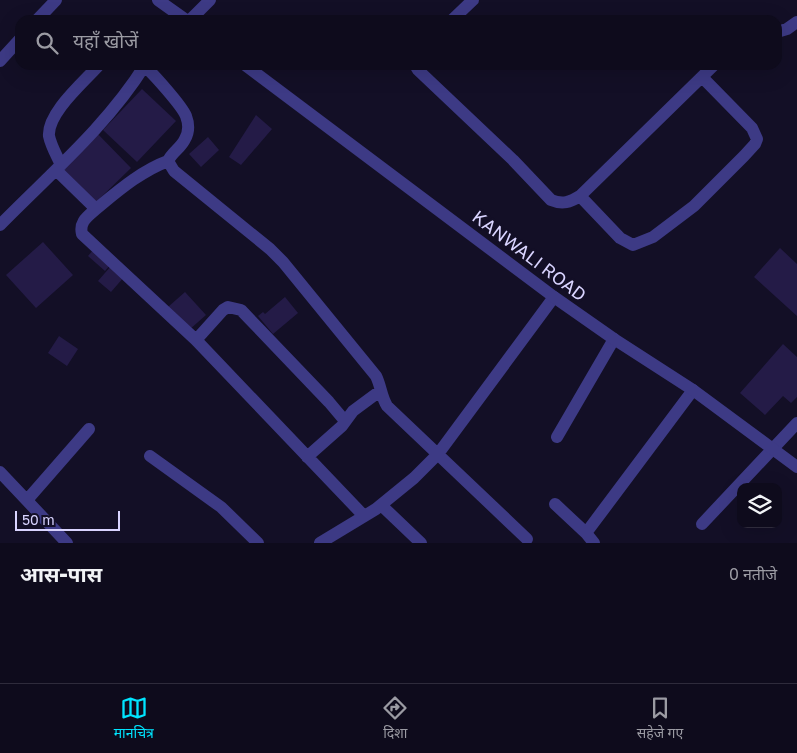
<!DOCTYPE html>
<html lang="hi">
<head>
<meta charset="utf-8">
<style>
  :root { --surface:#0e0b1c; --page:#1c1929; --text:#f1f3f6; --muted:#9b9ba3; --line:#2e2b3b; --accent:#00e5ff }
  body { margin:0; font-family:"Golos Text","Noto Sans Devanagari",sans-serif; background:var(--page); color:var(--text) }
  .controls { position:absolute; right:15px; bottom:15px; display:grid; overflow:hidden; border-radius:10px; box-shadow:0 5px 20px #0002 }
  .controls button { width:45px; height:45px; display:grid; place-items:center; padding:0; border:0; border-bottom:1px solid var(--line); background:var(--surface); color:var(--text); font:25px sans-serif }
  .scale { position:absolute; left:15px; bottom:12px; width:105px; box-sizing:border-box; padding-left:5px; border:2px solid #d9d4ff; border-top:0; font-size:14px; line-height:18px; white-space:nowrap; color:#d9d4ff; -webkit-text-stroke:4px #130f26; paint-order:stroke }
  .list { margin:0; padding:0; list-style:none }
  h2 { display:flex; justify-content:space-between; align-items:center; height:65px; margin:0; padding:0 20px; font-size:21px }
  h2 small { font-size:16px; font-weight:400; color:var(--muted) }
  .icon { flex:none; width:28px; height:28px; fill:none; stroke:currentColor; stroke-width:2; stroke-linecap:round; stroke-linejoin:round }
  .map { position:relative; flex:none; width:797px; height:543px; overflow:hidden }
  .search { position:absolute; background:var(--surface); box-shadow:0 5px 20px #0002; left:15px; right:15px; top:15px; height:55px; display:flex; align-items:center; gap:12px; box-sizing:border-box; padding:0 18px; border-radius:15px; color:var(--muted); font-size:19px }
  .sheet { height:140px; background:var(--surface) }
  nav { display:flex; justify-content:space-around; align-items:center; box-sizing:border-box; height:70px; border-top:1px solid var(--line); background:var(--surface); font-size:14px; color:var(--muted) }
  nav a { display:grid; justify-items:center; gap:2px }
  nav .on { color:var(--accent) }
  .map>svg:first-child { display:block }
  .building { fill:#241b47 }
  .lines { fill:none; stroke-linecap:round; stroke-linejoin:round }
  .minor { stroke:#3d3a85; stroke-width:12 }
  .tertiary { stroke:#3d3a85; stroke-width:12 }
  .labels { text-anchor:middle; stroke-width:5; stroke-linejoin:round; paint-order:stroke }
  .street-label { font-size:18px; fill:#d9d4ff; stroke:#130f26 }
</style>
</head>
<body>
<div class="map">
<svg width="797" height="543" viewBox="0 0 797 543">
  <rect width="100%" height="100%" fill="#130f26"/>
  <!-- building -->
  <path class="building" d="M 142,89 L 176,121 L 137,162 L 103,130 Z
    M 256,115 L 272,129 L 241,165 L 229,157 Z
    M 93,129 L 131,168 L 94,204 L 56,165 Z
    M 208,137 L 219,150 L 201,167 L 189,154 Z
    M 43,242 L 73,275 L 36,308 L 6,275 Z
    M 780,248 L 797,264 L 797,316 L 754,277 Z
    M 94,249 L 111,264 L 105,271 L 88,256 Z
    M 111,266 L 124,277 L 111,292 L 98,281 Z
    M 185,292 L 206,315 L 189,330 L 168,307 Z
    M 285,297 L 298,313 L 273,334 L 258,316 L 263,312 L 265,314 Z
    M 59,336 L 78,349 L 67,366 L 48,353 Z
    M 783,344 L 797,357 L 797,397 L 791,403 L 783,396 L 765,415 L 740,393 Z"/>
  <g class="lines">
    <!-- minor -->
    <path class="minor" d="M 37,20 L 56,0
      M 190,20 L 210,0
      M 452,20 L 473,0
      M 777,32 L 787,29 L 797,22
      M 0,61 L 20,39
      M 143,65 C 152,72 182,106 186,116 C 189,124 189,132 185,139 C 181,148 172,152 168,161 L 174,171 L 270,249 L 283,262 L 376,376 C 381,386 381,396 387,406 L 527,539
      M 415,65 L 418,70 L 513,160 L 551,200 C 563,205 570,202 580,196 L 714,65
      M 61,165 C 57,156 51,146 49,136 C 47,113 84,82 99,65
      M 56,170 L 96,209 C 87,217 79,222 82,234 L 196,340 L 223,310 L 228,307 L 241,310 L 329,402 L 345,421
      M 580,196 L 620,238 L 633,245 L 653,237 L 694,206 L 744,156 L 755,144 L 757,139 L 752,128 L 702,77
      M 96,209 C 118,191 141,171 168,161
      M 0,225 C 50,174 107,126 145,65
      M 196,340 L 364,516
      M 557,437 L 614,339
      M 150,456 L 221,507 L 258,543
      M 307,457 L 342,426 L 353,411 L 380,391
      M 0,472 L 67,543
      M 27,500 L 89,429
      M 555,504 L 586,533 L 594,543
      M 381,505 L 421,543
      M 702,524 L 797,423
      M 586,533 L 693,390
      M 320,543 L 376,509 L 414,478 L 438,454 L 554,297"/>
    <!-- tertiary -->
    <path class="tertiary" d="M 158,0 L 186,20
      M 245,65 L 554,297 L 614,339 L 693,390 L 797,467"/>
  </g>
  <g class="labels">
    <!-- street labels -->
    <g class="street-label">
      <text transform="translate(529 256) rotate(37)" y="6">KANWALI ROAD</text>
    </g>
  </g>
</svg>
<div class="controls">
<button><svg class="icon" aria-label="layers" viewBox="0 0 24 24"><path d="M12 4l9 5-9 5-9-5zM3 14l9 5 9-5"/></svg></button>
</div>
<div class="scale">50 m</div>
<div class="search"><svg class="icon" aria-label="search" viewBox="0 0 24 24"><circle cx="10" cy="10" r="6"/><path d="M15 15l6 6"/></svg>यहाँ खोजें</div>
</div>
<section class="sheet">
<h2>आस-पास<small>0 नतीजे</small></h2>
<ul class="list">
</ul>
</section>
<nav>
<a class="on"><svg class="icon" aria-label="map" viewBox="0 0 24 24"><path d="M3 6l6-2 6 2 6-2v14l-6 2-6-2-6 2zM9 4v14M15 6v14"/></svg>मानचित्र</a>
<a><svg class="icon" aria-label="directions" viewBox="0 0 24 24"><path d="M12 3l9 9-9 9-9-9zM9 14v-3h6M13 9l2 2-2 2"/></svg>दिशा</a>
<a><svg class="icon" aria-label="saved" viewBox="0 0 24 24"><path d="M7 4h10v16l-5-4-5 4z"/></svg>सहेजे गए</a>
</nav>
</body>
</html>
